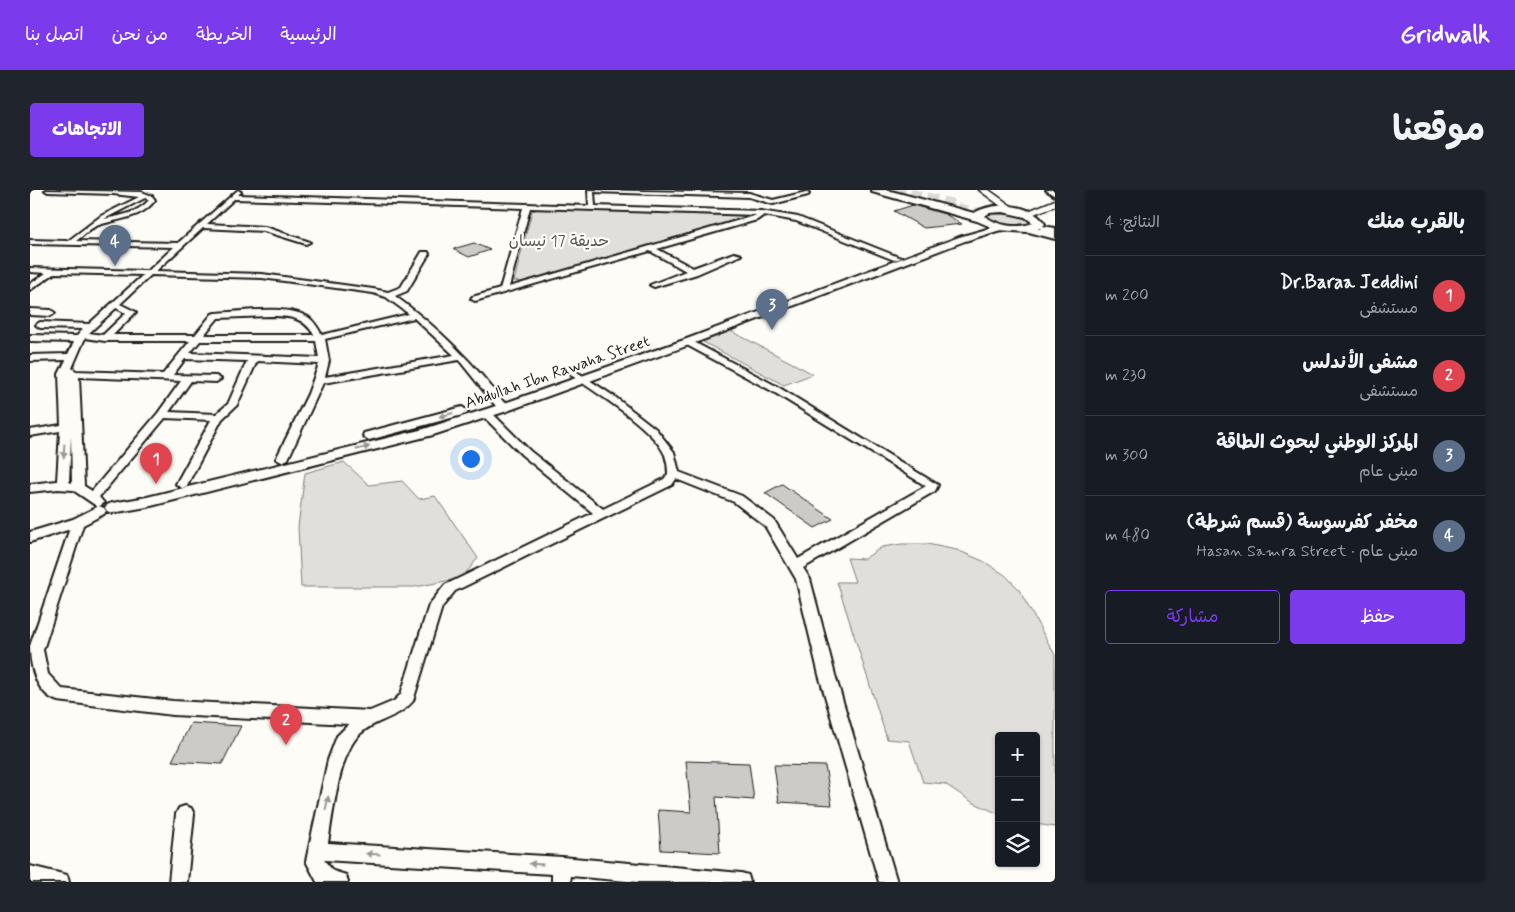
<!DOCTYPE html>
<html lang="ar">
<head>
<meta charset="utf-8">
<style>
  :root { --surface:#171b24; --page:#20242c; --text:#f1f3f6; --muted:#9ea1a6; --line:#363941; --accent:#7c3aed }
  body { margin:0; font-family:Mynerve,"Playpen Sans Arabic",sans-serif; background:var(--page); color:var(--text); direction:rtl }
  .controls { position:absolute; right:15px; bottom:15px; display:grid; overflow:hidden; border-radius:5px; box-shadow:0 1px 4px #0004 }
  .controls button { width:45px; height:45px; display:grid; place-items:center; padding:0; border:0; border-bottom:1px solid var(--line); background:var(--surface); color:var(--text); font:25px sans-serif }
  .you { position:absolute; left:440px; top:268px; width:18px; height:18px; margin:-12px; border:4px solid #fff; border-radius:50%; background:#1a73e8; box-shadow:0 0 0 8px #1a73e833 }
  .badge { display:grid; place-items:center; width:32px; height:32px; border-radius:50%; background:var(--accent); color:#fff; font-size:16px; font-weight:700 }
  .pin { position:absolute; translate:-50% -41px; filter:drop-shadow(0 1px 2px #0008) }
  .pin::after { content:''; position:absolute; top:26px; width:18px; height:15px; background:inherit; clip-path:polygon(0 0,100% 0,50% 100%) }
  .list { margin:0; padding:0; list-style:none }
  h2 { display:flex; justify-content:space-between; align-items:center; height:65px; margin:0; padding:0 20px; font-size:21px }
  h2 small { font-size:16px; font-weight:400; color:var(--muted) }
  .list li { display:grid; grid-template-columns:32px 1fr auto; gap:15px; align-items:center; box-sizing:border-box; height:80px; padding:0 20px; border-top:1px solid var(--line) }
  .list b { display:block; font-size:19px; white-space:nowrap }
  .list p { margin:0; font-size:16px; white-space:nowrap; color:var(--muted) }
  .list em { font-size:16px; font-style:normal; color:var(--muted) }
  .actions { display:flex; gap:10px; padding:15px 20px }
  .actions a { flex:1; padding:11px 0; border:1px solid var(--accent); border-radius:5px; text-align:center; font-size:18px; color:var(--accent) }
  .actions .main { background:var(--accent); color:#fff }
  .icon { flex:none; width:28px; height:28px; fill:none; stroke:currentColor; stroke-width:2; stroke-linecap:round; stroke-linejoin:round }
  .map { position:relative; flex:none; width:1025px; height:692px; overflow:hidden; direction:ltr; border-radius:5px }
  header { display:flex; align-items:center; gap:30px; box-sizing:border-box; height:70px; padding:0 25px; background:var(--accent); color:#fff }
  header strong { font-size:24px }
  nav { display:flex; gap:28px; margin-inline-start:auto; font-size:18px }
  .intro { display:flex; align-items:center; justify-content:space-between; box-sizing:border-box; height:120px; padding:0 30px }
  h1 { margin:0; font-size:35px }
  .button { padding:12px 22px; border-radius:5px; background:var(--accent); color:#fff; font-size:18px; font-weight:700 }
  main { display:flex; gap:30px; padding:0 30px }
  aside { flex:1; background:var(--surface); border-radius:5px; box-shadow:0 1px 4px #0004 }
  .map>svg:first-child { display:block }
  .green { fill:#e0dfdb; stroke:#7e7e7c }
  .building { fill:#cccbc8; stroke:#1c1c1c }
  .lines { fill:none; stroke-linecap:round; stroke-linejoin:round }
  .primary-tunnel { stroke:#dbdad6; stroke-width:11; stroke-dasharray:11 5.5; stroke-linecap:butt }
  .minor-casing { stroke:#1c1c1c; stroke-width:4 }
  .tertiary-casing { stroke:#1c1c1c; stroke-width:4 }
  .secondary-casing { stroke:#1c1c1c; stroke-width:3 }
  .primary-casing { stroke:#1c1c1c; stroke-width:4 }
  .minor { fill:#fdfcf7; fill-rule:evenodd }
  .tertiary { fill:#fdfcf7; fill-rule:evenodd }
  .secondary { fill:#fdfcf7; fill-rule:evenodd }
  .primary { fill:#fdfcf7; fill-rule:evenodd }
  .oneway { fill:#989794 }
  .labels { text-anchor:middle; stroke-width:4.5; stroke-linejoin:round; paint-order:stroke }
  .far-park-label { font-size:16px; fill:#575655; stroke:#fdfcf7 }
  .far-street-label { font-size:16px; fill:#1c1c1c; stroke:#fdfcf7 }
</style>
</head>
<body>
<header>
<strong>Gridwalk</strong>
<nav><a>الرئيسية</a><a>الخريطة</a><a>من نحن</a><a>اتصل بنا</a></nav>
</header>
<div class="intro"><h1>موقعنا</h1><a class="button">الاتجاهات</a></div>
<main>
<aside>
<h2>بالقرب منك<small>النتائج: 4</small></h2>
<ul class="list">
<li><span class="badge" style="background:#e0444e">1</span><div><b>Dr.Baraa Jeddini</b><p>مستشفى</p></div><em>200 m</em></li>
<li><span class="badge" style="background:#e0444e">2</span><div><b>مشفى الأندلس</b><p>مستشفى</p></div><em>230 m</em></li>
<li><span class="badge" style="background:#5c6f8a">3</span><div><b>المركز الوطني لبحوث الطاقة</b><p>مبنى عام</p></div><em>300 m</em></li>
<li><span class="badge" style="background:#5c6f8a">4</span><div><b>مخفر كفرسوسة (قسم شرطة)</b><p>مبنى عام · Hasan Samra Street</p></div><em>480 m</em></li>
</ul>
<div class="actions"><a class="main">حفظ</a><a>مشاركة</a></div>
</aside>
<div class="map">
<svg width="1025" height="692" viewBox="0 0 1025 692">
  <rect width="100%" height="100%" fill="#fdfcf7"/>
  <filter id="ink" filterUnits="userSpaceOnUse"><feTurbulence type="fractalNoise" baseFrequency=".02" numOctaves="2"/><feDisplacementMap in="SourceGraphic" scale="10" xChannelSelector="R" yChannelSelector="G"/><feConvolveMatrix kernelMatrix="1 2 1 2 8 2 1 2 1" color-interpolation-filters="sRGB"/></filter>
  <g filter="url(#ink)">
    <!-- green -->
    <path class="green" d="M 508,19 L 713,26 L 715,27 L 492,92 L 484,91 L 502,21 Z
      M 963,24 L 987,25 L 997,31 C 989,40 969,34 960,29 L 959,27 Z
      M 701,141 L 783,184 L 754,195 L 673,152 Z
      M 314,272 L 339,295 L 372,291 L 389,309 L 405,306 L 448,368 L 432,388 L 385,397 L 271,397 L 268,337 L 275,283 Z
      M 872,354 L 897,354 L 927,360 L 953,371 L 975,385 L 988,398 L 1025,465 L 1025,637 L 1006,634 L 1006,546 L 969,546 L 969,624 L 942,612 L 915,594 L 893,592 L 879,551 L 857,549 L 807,392 L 825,392 L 817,368 L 834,369 L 852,357 Z"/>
    <!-- building -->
    <path class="building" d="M 883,15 L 915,24 L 932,34 L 894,38 L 864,21 Z
      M 444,53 L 460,60 L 439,67 L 423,59 Z
      M 752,294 L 803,329 L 785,338 L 735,303 Z
      M 161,533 L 211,536 L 192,574 L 142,571 Z
      M 656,571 L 719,573 L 724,610 L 686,607 L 690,663 L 631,660 L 628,620 L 661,622 Z
      M 744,575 L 795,576 L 802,615 L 749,612 Z"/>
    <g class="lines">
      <!-- primary-tunnel -->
      <path class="primary-tunnel" d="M 864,0 L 925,15
        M 911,15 L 965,27
        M 988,33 L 1015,39"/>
      <defs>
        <path id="minor" d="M 15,0 L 112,2 L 122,6 L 125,10 C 111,29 90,28 69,35 C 61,37 53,46 46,51 L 148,53 L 208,0 L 211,2 L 208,5 L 559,16 L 558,0 L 719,3 L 743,10 L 776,2 L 779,4 L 778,5 L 743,14 L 719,7 L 564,2 L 565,16 L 731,21 L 768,27 L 871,68 L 864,70 L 766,31 L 734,25 L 727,30 L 627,59 L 663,78 L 704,63 L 711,65 L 667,84 L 624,97 L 620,95 L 656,81 L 620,61 L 445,111 L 441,109 L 442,107 L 470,99 L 493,18 L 204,9 L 177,34 L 235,37 L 280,52 L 276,54 L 234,41 L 173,38 L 126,81 L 232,84 L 343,99 L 358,102 L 371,97 L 392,62 L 398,62 L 399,64 L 377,101 L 365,106 C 408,137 446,175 478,218 L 473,221 L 469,220 L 429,170 L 293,193 L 258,269 L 252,272 L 246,269 L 278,204 L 289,174 L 227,171 L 207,215 L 192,229 L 156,297 L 152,298 L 146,294 L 181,230 L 135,228 L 69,307 L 74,313 L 68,317 L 43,300 L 28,299 L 0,302 L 0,294 L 27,291 L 30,241 L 0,246 L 0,240 L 31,235 L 29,184 L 36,170 L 0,171 L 0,165 L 38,164 L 44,152 L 0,151 L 0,145 L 47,146 L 53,139 L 10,138 L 6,135 L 10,132 L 59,134 L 113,85 L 25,83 L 0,100 L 0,94 L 16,83 L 0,82 L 0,78 L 118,81 L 144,57 L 0,54 L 0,50 L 38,51 L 71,26 L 109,7 L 83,4 L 18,2 ZM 115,8 L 119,10 C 108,23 90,26 74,29 ZM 500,18 L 727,25 L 479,97 ZM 121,85 L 232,88 L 343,103 L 356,107 L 379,124 L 292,145 C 288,138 284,131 278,127 C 257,114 209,122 185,123 L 182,124 L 165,145 L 83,145 L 106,122 L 90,114 ZM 86,118 L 96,123 L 73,145 L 59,143 ZM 240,126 C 259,126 274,127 284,145 L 174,145 L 188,128 ZM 384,128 L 424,165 L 295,187 L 299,171 L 295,149 ZM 55,148 L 75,151 L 160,151 L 133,184 L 46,181 L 42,178 ZM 170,151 L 286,151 L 289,168 L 160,163 ZM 155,169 L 217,171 L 198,214 L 186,224 L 139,222 L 161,191 L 186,192 L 191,189 L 186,186 L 143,185 ZM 49,187 L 151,191 L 128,223 L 62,301 L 54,296 ZM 41,246 L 42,293 L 39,292 Z
          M 0,119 L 21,120 L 25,123 L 21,126 L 0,125 Z
          M 658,149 L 748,197 L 908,295 L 905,301 L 773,378 L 780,389 L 805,485 L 867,692 L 849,692 L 789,485 L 766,389 L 735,336 L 704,312 L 646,289 L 642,295 L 425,401 L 412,417 L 383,511 C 369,528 347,529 331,543 C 309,561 303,624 298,653 L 532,667 L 711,683 L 718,685 L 720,692 L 608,692 L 541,686 L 540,692 L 522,692 L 522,684 L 294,670 L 303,681 L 316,685 L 318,692 L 287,692 L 276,671 L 298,570 L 307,546 L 319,534 L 143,525 L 28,511 C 6,504 0,476 0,456 L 42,332 L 48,328 L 54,332 L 13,460 L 18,484 L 32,499 L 143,511 L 340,521 L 364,511 L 371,504 L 399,415 L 415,395 L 563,323 L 492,265 L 452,225 L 451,223 L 452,221 L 460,221 L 500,261 L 573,319 L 634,289 L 638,284 C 638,277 637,271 635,265 C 623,237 566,203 541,185 L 541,181 L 544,180 L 585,207 L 626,239 L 644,262 L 649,282 L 712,306 L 744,330 L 768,369 L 896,296 L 742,201 L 655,154 L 655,150 Z
          M 155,616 L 161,618 L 164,624 L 157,692 L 139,692 L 146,624 L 149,618 Z
          M 0,676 L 37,685 L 39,692 L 0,692 Z"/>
        <path id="tertiary" d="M 1016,0 L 1025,0 L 1025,6 Z
          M 971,35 L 975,37 L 974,39 L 935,51 L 662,154 L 477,221 L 403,245 L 117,317 L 82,323 L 77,321 L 75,318 L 77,315 L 82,313 L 117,307 L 394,239 L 469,215 L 654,150 L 929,47 Z
          M 998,36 L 1025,43 L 1025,49 L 995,41 L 995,37 Z
          M 432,217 L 438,221 L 436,224 L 339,250 L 333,246 L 334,243 Z
          M 69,316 L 74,318 L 76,321 L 74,324 L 53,335 L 0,352 L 0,342 L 43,329 Z"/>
        <path id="secondary" d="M 949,0 L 959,0 L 987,20 L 982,23 L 979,22 Z
          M 1020,0 L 1025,0 L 1025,3 L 1021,2 Z
          M 1025,10 L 1025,16 L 996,27 L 991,24 Z"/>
        <path id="primary" d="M 841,0 L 857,0 L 944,23 C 963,11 1002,13 1015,34 L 1013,36 L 1025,38 L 1025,45 L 1011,41 L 1010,38 L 996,42 L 968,40 L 947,31 L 842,2 ZM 973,22 L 995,27 L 1003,33 C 988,39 967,36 955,26 L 959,23 Z"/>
      </defs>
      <!-- minor casing -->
      <use href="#minor" class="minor-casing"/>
      <!-- tertiary casing -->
      <use href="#tertiary" class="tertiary-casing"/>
      <!-- secondary casing -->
      <use href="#secondary" class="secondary-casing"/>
      <!-- primary casing -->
      <use href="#primary" class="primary-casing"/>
      <!-- minor -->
      <use href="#minor" class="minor"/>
      <!-- tertiary -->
      <use href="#tertiary" class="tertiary"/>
      <!-- secondary -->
      <use href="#secondary" class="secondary"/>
      <!-- primary -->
      <use href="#primary" class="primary"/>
    </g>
    <!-- one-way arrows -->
    <defs><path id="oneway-solid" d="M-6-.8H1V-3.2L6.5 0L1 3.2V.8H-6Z" transform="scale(1.25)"/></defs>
    <g class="oneway">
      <use href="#oneway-solid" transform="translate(416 225) rotate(165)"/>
      <use href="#oneway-solid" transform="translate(333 258) rotate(-14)"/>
      <use href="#oneway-solid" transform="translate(34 261) rotate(93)"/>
      <use href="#oneway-solid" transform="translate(297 613) rotate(-78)"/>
      <use href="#oneway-solid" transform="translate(343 664) rotate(-177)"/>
      <use href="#oneway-solid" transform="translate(506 674) rotate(-177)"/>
    </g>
  </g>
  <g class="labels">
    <!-- far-park labels -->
    <g class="far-park-label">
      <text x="529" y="56">حديقة 17 نيسان</text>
    </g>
    <!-- far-street labels -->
    <g class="far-street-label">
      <text transform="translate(527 181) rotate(-19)" y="6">Abdullah Ibn Rawaha Street</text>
    </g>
  </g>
</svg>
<div class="controls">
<button>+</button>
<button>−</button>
<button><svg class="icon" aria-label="layers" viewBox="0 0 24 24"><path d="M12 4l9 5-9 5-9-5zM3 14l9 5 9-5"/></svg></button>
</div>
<div class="you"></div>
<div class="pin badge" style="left:126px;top:294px;background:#e0444e">1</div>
<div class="pin badge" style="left:256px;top:555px;background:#e0444e">2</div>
<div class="pin badge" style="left:742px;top:140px;background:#5c6f8a">3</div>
<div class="pin badge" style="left:85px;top:76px;background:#5c6f8a">4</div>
</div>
</main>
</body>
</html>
